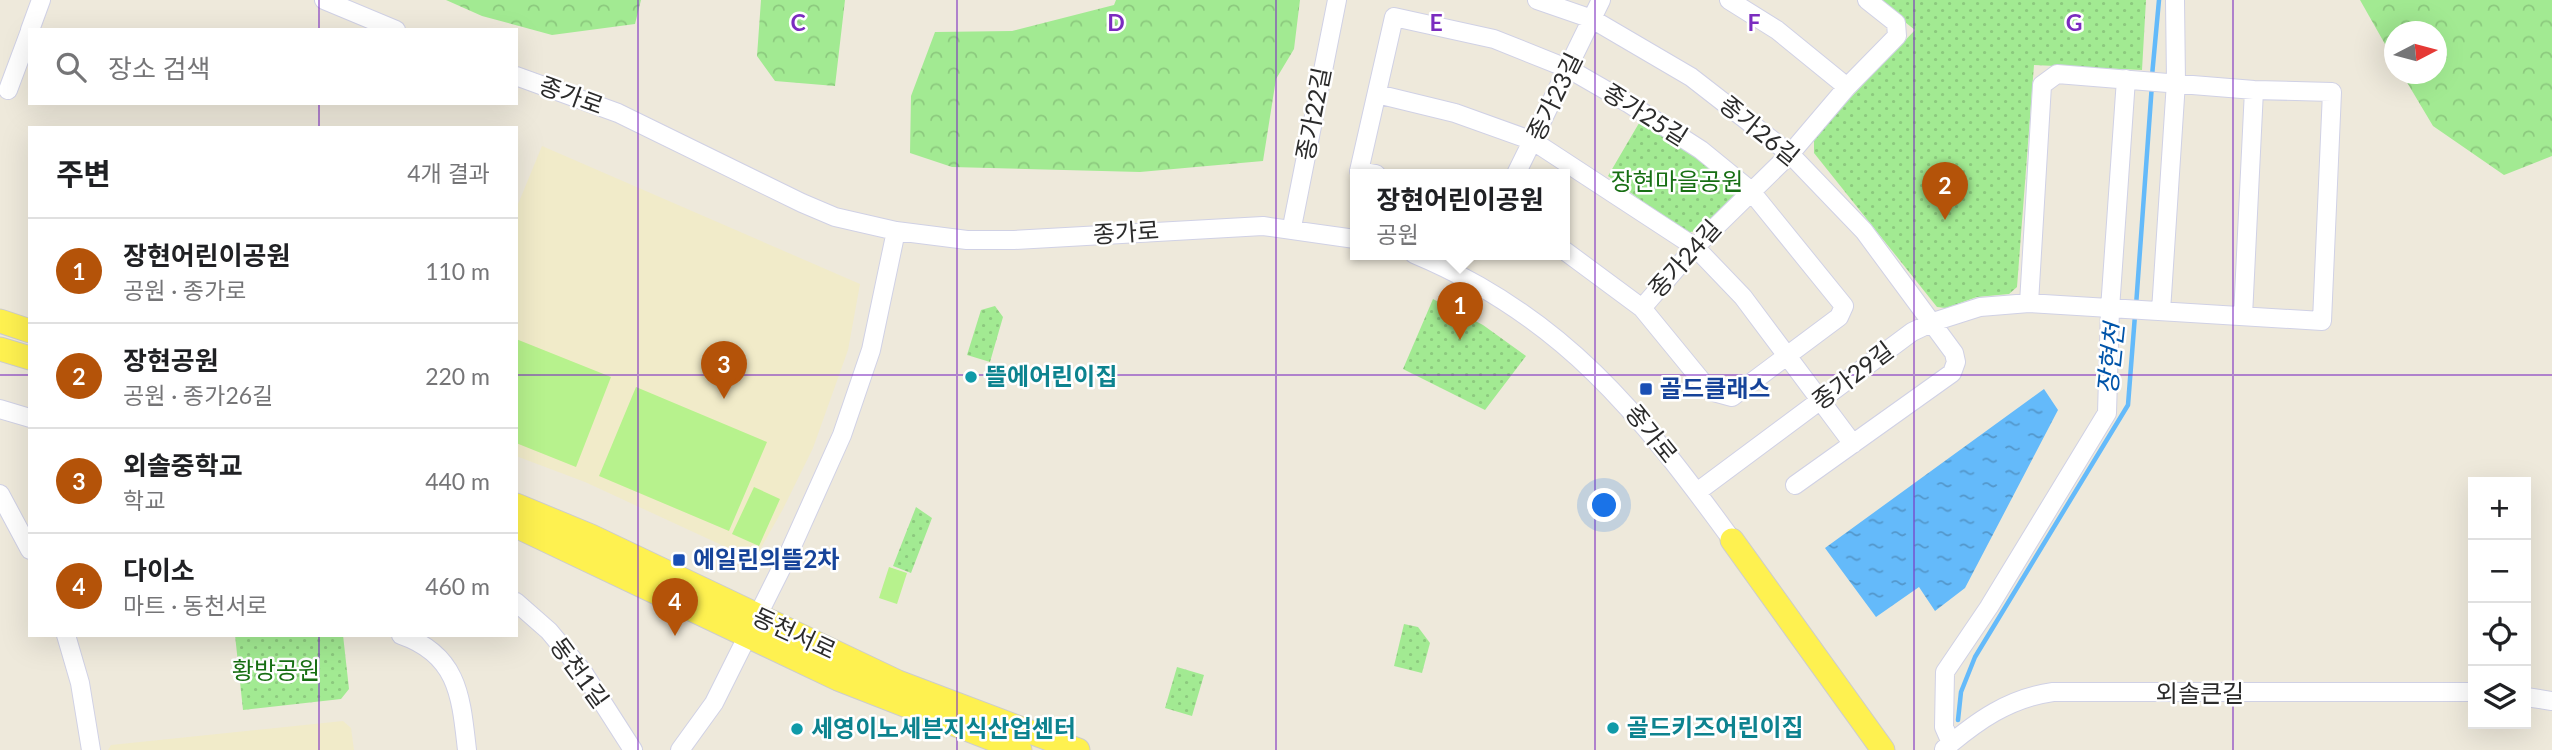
<!DOCTYPE html>
<html lang="ko">
<head>
<meta charset="utf-8">
<style>
  :root { --surface:#fff; --page:#f2f2f2; --text:#202124; --muted:#757577; --line:#e0e0e0; --accent:#b45309 }
  body { margin:0; font-family:Lato,"Noto Sans KR",sans-serif; background:var(--page); color:var(--text) }
  .controls { position:absolute; right:21px; bottom:21px; display:grid; overflow:hidden; border-radius:0px; box-shadow:0 7px 28px #0002 }
  .controls button { width:63px; height:63px; display:grid; place-items:center; padding:0; border:0; border-bottom:2px solid var(--line); background:var(--surface); color:var(--text); font:35px sans-serif }
  .compass { position:absolute; left:2384px; top:21px; width:63px; height:63px; border-radius:50%; background:var(--surface); box-shadow:0 7px 28px #0002; rotate:84deg }
  .you { position:absolute; left:1605px; top:506px; width:24px; height:24px; margin:-18px; border:5px solid #fff; border-radius:50%; background:#1a73e8; box-shadow:0 0 0 10px #1a73e833 }
  .badge { display:grid; place-items:center; width:46px; height:46px; border-radius:50%; background:var(--accent); color:#fff; font-size:23px; font-weight:700 }
  .pin { position:absolute; translate:-50% -58px; filter:drop-shadow(0 2px 4px #0008) }
  .pin::after { content:''; position:absolute; top:37px; width:24px; height:21px; background:inherit; clip-path:polygon(0 0,100% 0,50% 100%) }
  .popup { position:absolute; left:1350px; top:169px; width:220px; height:91px; box-sizing:border-box; display:grid; place-content:center; border-radius:0px; background:var(--surface); filter:drop-shadow(0 2px 5px #0005); font-size:23px; white-space:nowrap; color:var(--muted) }
  .popup b { font-size:26px; color:var(--text) }
  .popup::after { content:''; position:absolute; left:50%; top:100%; margin-left:-14px; border:14px solid transparent; border-top-color:var(--surface) }
  .list { margin:0; padding:0; list-style:none }
  h2 { display:flex; justify-content:space-between; align-items:center; height:91px; margin:0; padding:0 28px; font-size:30px }
  h2 small { font-size:23px; font-weight:400; color:var(--muted) }
  .list li { display:grid; grid-template-columns:46px 1fr auto; gap:21px; align-items:center; box-sizing:border-box; height:105px; padding:0 28px; border-top:2px solid var(--line) }
  .list b { display:block; font-size:26px; white-space:nowrap }
  .list p { margin:0; font-size:23px; white-space:nowrap; color:var(--muted) }
  .list em { font-size:23px; font-style:normal; color:var(--muted) }
  .icon { flex:none; width:38px; height:38px; fill:none; stroke:currentColor; stroke-width:2; stroke-linecap:round; stroke-linejoin:round }
  .map { position:relative; flex:none; width:2552px; height:750px; overflow:hidden }
  .search { position:absolute; background:var(--surface); box-shadow:0 7px 28px #0002; left:28px; top:28px; width:490px; height:77px; display:flex; align-items:center; gap:18px; box-sizing:border-box; padding:0 24px; border-radius:0px; color:var(--muted); font-size:26px }
  .panel { position:absolute; background:var(--surface); box-shadow:0 7px 28px #0002; left:28px; top:126px; width:490px; height:511px; border-radius:0px }
  .map>svg:first-child { display:block }
  .education { fill:#f1ebc9 }
  .forest { fill:url(#forest-crowns) }
  .park { fill:url(#park-dots) }
  .pitch { fill:#b7f28d }
  .water { fill:url(#water-ripples) }
  .lines { fill:none; stroke-linecap:round; stroke-linejoin:round }
  .stream { stroke:#64bafa; stroke-width:4.5 }
  .minor-casing { stroke:#d0d1e5; stroke-width:20 }
  .major-casing { stroke:#ccc; stroke-width:25 }
  .minor { stroke:#fff; stroke-width:18 }
  .major { stroke:#fef150; stroke-width:23 }
  .grid { fill:none; stroke:#7b2cbf; stroke-width:2; stroke-opacity:0.55 }
  .culture-dot { fill:#0f9aa8; stroke:#fff; stroke-width:2.5 }
  .transit-dot { fill:#1a4fb4; stroke:#fff; stroke-width:2.5 }
  .labels { text-anchor:middle; stroke-width:5; stroke-linejoin:round; paint-order:stroke }
  .street-label { font-size:24px; fill:#2b2b2b; stroke:#fff }
  .park-label { font-size:24px; fill:#176f13; stroke:#fff }
  .culture-label { font-size:24px; font-weight:bold; fill:#0d838f; stroke:#fff; text-anchor:start }
  .transit-label { font-size:24px; font-weight:bold; fill:#164399; stroke:#fff; text-anchor:start }
  .water-label { font-size:26px; font-style:italic; fill:#0054a9; stroke:#fff }
  .grid-label { font-size:23px; text-anchor:middle; font-weight:bold; fill:#7b2cbf; stroke:#fff; stroke-width:5; stroke-linejoin:round; paint-order:stroke }
</style>
</head>
<body>
<div class="map">
<svg width="2552" height="750" viewBox="0 0 2552 750">
  <defs>
    <pattern id="forest-crowns" width="20" height="18" patternUnits="userSpaceOnUse" patternTransform="scale(1.75)"><rect width="20" height="18" fill="#a2ea92"/><path d="M2 6a3 3 0 1 1 6 0M12 15a3 3 0 1 1 6 0" fill="none" stroke="#8cc97e"/></pattern>
    <pattern id="park-dots" width="8" height="8" patternUnits="userSpaceOnUse" patternTransform="scale(1.75)"><rect width="8" height="8" fill="#a2ea92"/><path d="M2 2h.1M6 6h.1" fill="none" stroke="#8cc97e" stroke-width="1.8" stroke-linecap="round"/></pattern>
    <pattern id="water-ripples" width="26" height="14" patternUnits="userSpaceOnUse" patternTransform="scale(1.75)"><rect width="26" height="14" fill="#64bafa"/><path d="M2 4q2-2 4 0t4 0M15 11q2-2 4 0t4 0" fill="none" stroke="#5397cb"/></pattern>
  </defs>
  <rect width="100%" height="100%" fill="#eee9db"/>
  <!-- education -->
  <path class="education" d="M 542,146 L 860,284 L 848,350 L 813,448 L 783,509 L 754,560 L 585,482 L 516,456 L 516,209 Z
    M 343,721 L 351,728 L 354,750 L 108,750 L 111,745 Z"/>
  <!-- forest -->
  <path class="forest" d="M 446,0 L 641,0 L 635,24 L 552,35 L 482,16 Z
    M 761,0 L 845,0 L 835,86 L 775,81 L 757,56 Z
    M 1116,0 L 1300,0 L 1294,49 L 1276,79 L 1263,161 L 1140,172 L 952,167 L 910,153 L 911,96 L 935,32 L 1012,31 L 1114,5 Z
    M 2360,0 L 2552,0 L 2552,156 L 2504,175 L 2433,126 L 2402,74 L 2436,74 L 2436,32 L 2394,32 L 2394,60 Z"/>
  <!-- park -->
  <path class="park" d="M 1877,0 L 2146,0 L 2142,70 L 2034,65 L 2017,287 L 2009,294 L 1977,297 L 1946,308 L 1937,307 L 1814,153 L 1814,136 L 1915,30 Z
    M 1642,118 C 1667,134 1729,167 1736,195 L 1701,230 L 1685,233 L 1608,176 Z
    M 1433,299 L 1483,325 L 1526,356 L 1485,410 L 1403,369 Z
    M 995,306 L 1003,317 L 990,362 L 967,355 L 981,310 Z
    M 916,507 L 932,518 L 911,573 L 893,566 Z
    M 1404,624 L 1418,627 L 1430,643 L 1422,673 L 1394,666 Z
    M 235,635 L 343,635 L 349,689 L 341,699 L 243,710 Z
    M 1177,667 L 1204,675 L 1192,716 L 1165,708 Z"/>
  <!-- pitch -->
  <path class="pitch" d="M 516,339 L 611,377 L 576,467 L 516,443 Z
    M 636,387 L 767,442 L 729,531 L 599,476 Z
    M 754,487 L 780,499 L 759,546 L 732,534 Z
    M 889,567 L 907,573 L 897,604 L 879,598 Z"/>
  <!-- water -->
  <path class="water" d="M 2044,389 L 2058,410 L 1965,588 L 1935,611 L 1919,587 L 1876,617 L 1825,548 Z"/>
  <g class="lines">
    <!-- stream -->
    <path class="stream" d="M 2152,76 L 2159,0
      M 2136,306 L 2152,84
      M 1958,720 L 1961,692 L 1975,657 L 2128,405 L 2135,315"/>
    <defs>
      <path id="minor" d="M 324,0 L 396,30
        M 1537,0 L 1592,19 L 1691,77 L 1790,154 L 1864,231 L 1954,353 L 1956,362 L 1952,373 L 1795,485
        M 1729,0 L 1777,30 L 1847,87
        M 30,30 L 41,0
        M 516,76 L 618,113 L 802,203 L 835,217 L 896,231 L 967,240 L 1014,240 L 1263,226 L 1355,239
        M 8,90 L 30,31
        M 1377,94 L 1455,113 L 1533,141 L 1695,247 L 1743,297 L 1853,444
        M 1376,174 L 1359,171 L 1394,17 L 1494,39 L 1569,69 L 1628,103 L 1701,150 L 1750,190 L 1844,306 L 1839,317 L 1732,397 L 1710,391 L 1642,308 L 1565,251
        M 1516,174 L 1601,0
        M 1292,227 L 1337,0
        M 1414,254 C 1563,316 1640,414 1732,540
        M 1642,308 L 1695,247 L 1790,154 L 1847,87 L 1897,36 L 1896,23 L 1867,0
        M 2161,311 L 2176,82 L 2175,0
        M 2243,316 L 2254,90
        M 0,409 L 30,418
        M 1697,492 L 1912,332 L 1933,322 L 1980,307 L 2029,303 L 2322,321 L 2332,92 L 2254,90 L 2057,74 L 2042,85 L 2029,303
        M 0,494 L 30,550
        M 516,602 L 549,631 L 583,672 L 633,750
        M 66,635 L 80,683 L 91,750
        M 401,635 C 459,655 461,698 467,750
        M 2526,697 L 2552,701
        M 1951,743 L 1944,727 L 1945,672 L 1989,607 L 2107,413 L 2110,309 L 2126,79
        M 1944,749 C 1977,721 2009,698 2053,692 L 2473,692
        M 680,750 L 714,703 L 789,553 L 842,435 L 871,350 L 896,231"/>
      <path id="major" d="M 0,321 L 30,331
        M 0,349 L 30,358
        M 516,505 L 591,536 L 898,682 L 1078,750
        M 516,526 L 838,679 L 1020,750
        M 1732,540 L 1883,750"/>
    </defs>
    <!-- minor casing -->
    <use href="#minor" class="minor-casing"/>
    <!-- major casing -->
    <use href="#major" class="major-casing"/>
    <!-- minor -->
    <use href="#minor" class="minor"/>
    <!-- major -->
    <use href="#major" class="major"/>
  </g>
  <!-- grid -->
  <path class="grid" d="M 319,0 L 319,30M 638,0 L 638,750M 957,0 L 957,750M 1276,0 L 1276,750M 1595,0 L 1595,750M 1914,0 L 1914,750M 2233,0 L 2233,750M 319,103 L 319,128M 0,375 L 30,375M 516,375 L 2552,375M 319,635 L 319,750"/>
  <!-- markers -->
  <g class="culture-dot">
    <circle cx="971" cy="377" r="7"/>
    <circle cx="1613" cy="728" r="7"/>
    <circle cx="797" cy="729" r="7"/>
  </g>
  <g class="transit-dot">
    <rect x="1639" y="382" width="14" height="14" rx="3.5"/>
    <rect x="672" y="553" width="14" height="14" rx="3.5"/>
  </g>
  <g class="labels">
    <!-- street labels -->
    <g class="street-label">
      <text transform="translate(571 96) rotate(20)" y="8">종가로</text>
      <text transform="translate(1555 97) rotate(-64)" y="8">종가23길</text>
      <text transform="translate(1314 114) rotate(-79)" y="8">종가22길</text>
      <text transform="translate(1645 115) rotate(32)" y="8">종가25길</text>
      <text transform="translate(1759 131) rotate(39)" y="8">종가26길</text>
      <text transform="translate(1126 233) rotate(-4)" y="8">종가로</text>
      <text transform="translate(1685 259) rotate(-48)" y="8">종가24길</text>
      <text transform="translate(1853 376) rotate(-37)" y="8">종가29길</text>
      <text transform="translate(1651 434) rotate(51)" y="8">종가로</text>
      <text transform="translate(794 634) rotate(25)" y="8">동천서로</text>
      <text transform="translate(579 673) rotate(54)" y="8">동천1길</text>
      <text x="2200" y="702">외솔큰길</text>
    </g>
    <!-- park labels -->
    <g class="park-label">
      <text x="1677" y="190">장현마을공원</text>
      <text x="276" y="679">황방공원</text>
    </g>
    <!-- culture labels -->
    <g class="culture-label">
      <text x="985" y="385">뜰에어린이집</text>
      <text x="1627" y="736">골드키즈어린이집</text>
      <text x="811" y="737">세영이노세븐지식산업센터</text>
    </g>
    <!-- transit labels -->
    <g class="transit-label">
      <text x="1660" y="397">골드클래스</text>
      <text x="693" y="568">에일린의뜰2차</text>
    </g>
    <!-- water labels -->
    <g class="water-label">
      <text transform="translate(2111 359) rotate(-84)" y="9">장현천</text>
    </g>
  </g>
  <g class="grid-label">
    <text x="798" y="31">C</text>
    <text x="1116" y="31">D</text>
    <text x="1436" y="31">E</text>
    <text x="1754" y="31">F</text>
    <text x="2074" y="31">G</text>
  </g>
</svg>
<div class="controls">
<button>+</button>
<button>−</button>
<button><svg class="icon" aria-label="locate" viewBox="0 0 24 24"><circle cx="12" cy="12" r="6"/><path d="M12 2v4M12 18v4M2 12h4M18 12h4"/></svg></button>
<button><svg class="icon" aria-label="layers" viewBox="0 0 24 24"><path d="M12 4l9 5-9 5-9-5zM3 14l9 5 9-5"/></svg></button>
</div>
<svg class="compass" viewBox="-18 -18 36 36"><path d="M0-13l5 13h-10z" fill="#e53935"/><path d="M0 13l5-13h-10z" fill="#757577"/></svg>
<div class="you"></div>
<div class="pin badge" style="left:1460px;top:340px">1</div>
<div class="popup"><b>장현어린이공원</b>공원</div>
<div class="pin badge" style="left:1945px;top:220px">2</div>
<div class="pin badge" style="left:724px;top:399px">3</div>
<div class="pin badge" style="left:675px;top:636px">4</div>
<div class="search"><svg class="icon" aria-label="search" viewBox="0 0 24 24"><circle cx="10" cy="10" r="6"/><path d="M15 15l6 6"/></svg>장소 검색</div>
<section class="panel">
<h2>주변<small>4개 결과</small></h2>
<ul class="list">
<li><span class="badge">1</span><div><b>장현어린이공원</b><p>공원 · 종가로</p></div><em>110 m</em></li>
<li><span class="badge">2</span><div><b>장현공원</b><p>공원 · 종가26길</p></div><em>220 m</em></li>
<li><span class="badge">3</span><div><b>외솔중학교</b><p>학교</p></div><em>440 m</em></li>
<li><span class="badge">4</span><div><b>다이소</b><p>마트 · 동천서로</p></div><em>460 m</em></li>
</ul>
</section>
</div>
</body>
</html>
